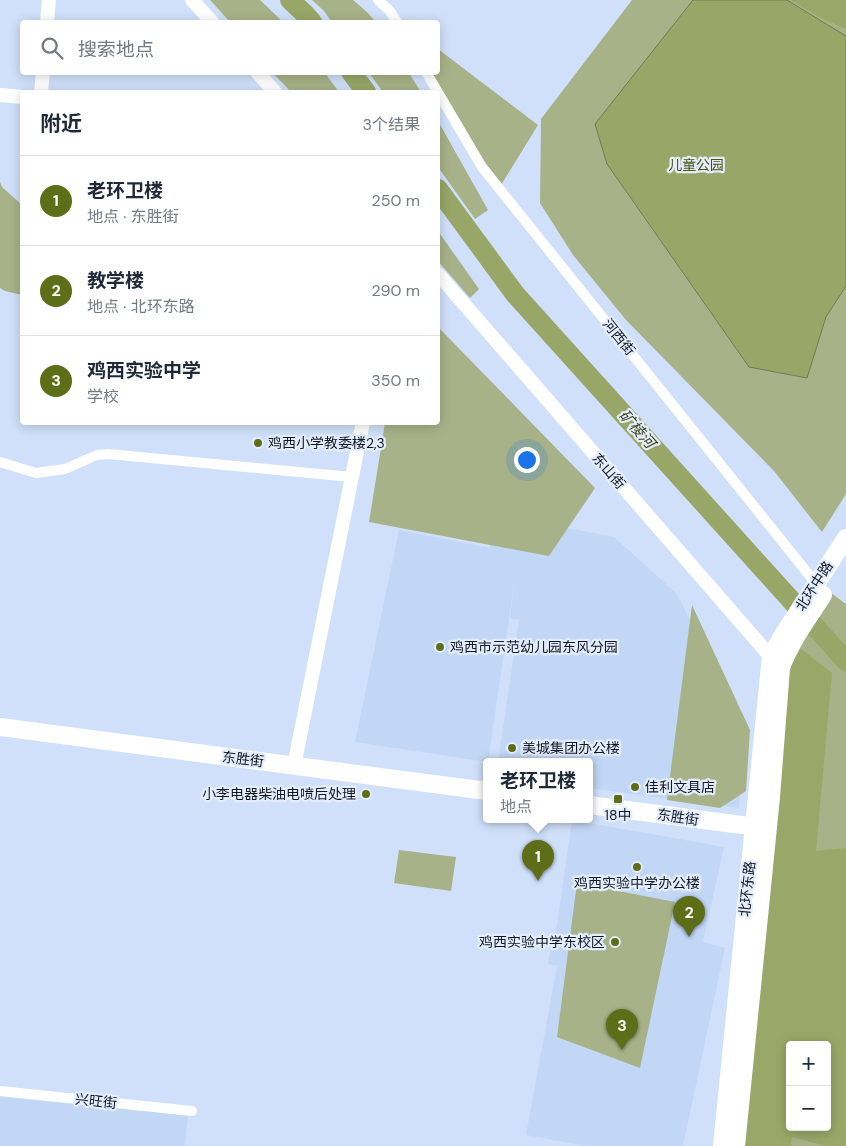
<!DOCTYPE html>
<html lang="zh">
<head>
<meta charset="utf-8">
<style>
  :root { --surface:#fff; --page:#f6f6f7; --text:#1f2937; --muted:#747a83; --line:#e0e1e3; --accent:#5e6d18 }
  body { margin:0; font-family:"DM Sans","Noto Sans SC",sans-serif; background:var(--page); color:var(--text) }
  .controls { position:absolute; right:15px; bottom:15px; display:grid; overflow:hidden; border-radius:5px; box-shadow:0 2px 12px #0003 }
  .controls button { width:45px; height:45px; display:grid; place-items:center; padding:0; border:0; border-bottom:1px solid var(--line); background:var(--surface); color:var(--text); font:25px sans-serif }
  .you { position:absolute; left:526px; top:459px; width:18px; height:18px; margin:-12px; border:4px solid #fff; border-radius:50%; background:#1a73e8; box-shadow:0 0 0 8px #1a73e833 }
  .badge { display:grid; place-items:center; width:32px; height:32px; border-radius:50%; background:var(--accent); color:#fff; font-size:16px; font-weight:700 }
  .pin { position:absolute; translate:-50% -41px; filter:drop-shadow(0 1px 2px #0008) }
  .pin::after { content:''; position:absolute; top:26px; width:18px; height:15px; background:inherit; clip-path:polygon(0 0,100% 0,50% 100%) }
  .popup { position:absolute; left:483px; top:758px; width:110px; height:65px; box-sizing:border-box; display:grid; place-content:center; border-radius:5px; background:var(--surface); filter:drop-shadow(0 1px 4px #0005); font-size:16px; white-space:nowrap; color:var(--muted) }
  .popup b { font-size:19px; color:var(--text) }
  .popup::after { content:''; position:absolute; left:50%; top:100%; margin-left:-10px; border:10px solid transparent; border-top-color:var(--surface) }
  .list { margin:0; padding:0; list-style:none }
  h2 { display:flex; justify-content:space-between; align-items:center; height:65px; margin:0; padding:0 20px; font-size:21px }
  h2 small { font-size:16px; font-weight:400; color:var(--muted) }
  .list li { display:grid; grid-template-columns:32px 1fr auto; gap:15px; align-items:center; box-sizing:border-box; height:90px; padding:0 20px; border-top:1px solid var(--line) }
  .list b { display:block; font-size:19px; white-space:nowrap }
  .list p { margin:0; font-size:16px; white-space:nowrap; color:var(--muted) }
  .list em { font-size:16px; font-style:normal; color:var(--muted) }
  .icon { flex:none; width:28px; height:28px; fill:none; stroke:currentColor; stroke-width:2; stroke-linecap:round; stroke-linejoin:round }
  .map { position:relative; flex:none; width:846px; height:1146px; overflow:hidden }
  .search { position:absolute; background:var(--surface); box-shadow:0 2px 12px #0003; left:20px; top:20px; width:420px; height:55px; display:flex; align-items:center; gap:12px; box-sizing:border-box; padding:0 18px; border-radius:5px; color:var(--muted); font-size:19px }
  .panel { position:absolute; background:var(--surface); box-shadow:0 2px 12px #0003; left:20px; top:90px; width:420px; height:335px; border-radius:5px }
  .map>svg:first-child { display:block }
  .built { fill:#c2d6f6 }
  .green { fill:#a8b288; fill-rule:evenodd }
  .forest { fill:#99a768; fill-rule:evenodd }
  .water { fill:#98a768; stroke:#707c53 }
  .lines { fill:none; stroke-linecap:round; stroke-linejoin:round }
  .river { stroke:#98a768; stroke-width:20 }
  .street { stroke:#fff; stroke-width:10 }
  .secondary { stroke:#fff; stroke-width:14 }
  .highway { stroke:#fff; stroke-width:18 }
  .poi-dot { fill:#5e6d18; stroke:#e3edfd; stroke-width:2 }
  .labels { text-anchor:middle; stroke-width:4.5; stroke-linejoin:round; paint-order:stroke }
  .park-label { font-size:14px; fill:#4a560d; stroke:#e3edfd }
  .street-label { font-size:14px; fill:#121821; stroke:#e3edfd }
  .poi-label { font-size:14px; fill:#121821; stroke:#e3edfd; text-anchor:start }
  .water-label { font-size:15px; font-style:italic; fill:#3a4414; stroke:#e3edfd }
</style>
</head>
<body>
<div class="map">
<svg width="846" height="1146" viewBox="0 0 846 1146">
  <rect width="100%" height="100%" fill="#d0e0fa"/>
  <!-- built -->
  <path class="built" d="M 496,514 L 614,537 L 677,594 L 746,732 L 739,808 L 589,788 L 589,762 L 498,762 L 519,620 L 510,618 L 517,564 L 488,762 L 355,742 L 399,530 L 490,548 Z
    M 572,820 L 724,847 L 703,942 L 725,948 L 683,1146 L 588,1146 L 526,1135 L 557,966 L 548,964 L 552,943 L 555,939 Z
    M 0,1097 L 188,1115 L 185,1146 L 0,1146 Z"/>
  <!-- green -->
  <path class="green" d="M 210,0 L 260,0 L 283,22 L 230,22 Z
    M 312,0 L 353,0 L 367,12 L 376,22 L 332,22 L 323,10 Z
    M 632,0 L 846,0 L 846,494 L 822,532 L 774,471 L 626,320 L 573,255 L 540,203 L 541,119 Z
    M 438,49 L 538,125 L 501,185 L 482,162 L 431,73 L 438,72 Z
    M 273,73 L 325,73 L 339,92 L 291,92 Z
    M 369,73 L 409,73 L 421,92 L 383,92 Z
    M 438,121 L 488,210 L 475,219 L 438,167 Z
    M 0,182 L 2,187 L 22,205 L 22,295 L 5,291 L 0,288 Z
    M 438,231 L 479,289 L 470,298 L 438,261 Z
    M 438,327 L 595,488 L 549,556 L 369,522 L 385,423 L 438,422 Z
    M 831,593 L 846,604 L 846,1146 L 740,1146 L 786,667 ZM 790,1045 L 827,1045 L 827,1127 L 790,1127 Z
    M 692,605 L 750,730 L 746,791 L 720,808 L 667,800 Z
    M 399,850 L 456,857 L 451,891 L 394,883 Z
    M 577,883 L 675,902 L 640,1068 L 557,1037 Z"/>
  <!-- forest -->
  <path class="forest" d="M 791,0 L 846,0 L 846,29 L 819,17 Z
    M 801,649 L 832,673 L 816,851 L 846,848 L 846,1146 L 826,1146 L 792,1137 L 791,1146 L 745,1146 L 791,666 ZM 790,1045 L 827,1045 L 827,1127 L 790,1127 Z"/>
  <!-- water -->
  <path class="water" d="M 693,0 L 787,0 L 846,36 L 846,286 L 826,317 L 807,378 L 749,367 L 607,164 L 595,124 Z"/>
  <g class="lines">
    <!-- river -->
    <path class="river" d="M 290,0 L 305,14 L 312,22
      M 351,72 L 366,92
      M 438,189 L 515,294 L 846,661"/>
    <!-- street -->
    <path class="street" d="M 378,0 L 389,10 L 397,22
      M 426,72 L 482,167 L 818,586
      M 0,462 L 36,473 L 65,469 L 97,455 L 108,454 L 352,477
      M 0,1091 L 192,1111"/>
    <!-- secondary -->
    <path class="secondary" d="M 192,0 L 212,22
      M 47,22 L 49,0
      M 257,72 L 275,92
      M 41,92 L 43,72
      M 0,95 L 22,97
      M 438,274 L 777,664
      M 294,766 L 363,422"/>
    <!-- highway -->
    <path class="highway" d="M 0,727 L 487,791
      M 589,805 L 765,828
      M 722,1146 L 771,656 L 783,635 L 846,538
      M 736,1146 L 771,797 L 781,668 C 790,642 808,619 823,595"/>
  </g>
  <!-- markers -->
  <g class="poi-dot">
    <circle cx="258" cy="443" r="5"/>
    <circle cx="440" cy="647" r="5"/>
    <circle cx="512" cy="748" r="5"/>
    <circle cx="635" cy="787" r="5"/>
    <circle cx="366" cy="794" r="5"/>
    <rect x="613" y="794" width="10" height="10" rx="2.5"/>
    <circle cx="637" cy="867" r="5"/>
    <circle cx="615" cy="942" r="5"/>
  </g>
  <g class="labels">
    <!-- park labels -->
    <g class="park-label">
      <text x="696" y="170">儿童公园</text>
    </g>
    <!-- street labels -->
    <g class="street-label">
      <text transform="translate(619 337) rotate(51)" y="5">河西街</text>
      <text transform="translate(609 471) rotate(49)" y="5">东山街</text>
      <text transform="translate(814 586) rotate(-57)" y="5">北环中路</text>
      <text transform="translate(243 759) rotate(7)" y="5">东胜街</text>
      <text transform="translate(678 817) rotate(8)" y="5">东胜街</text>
      <text transform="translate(747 889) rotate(-84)" y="5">北环东路</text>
      <text transform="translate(96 1101) rotate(6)" y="5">兴旺街</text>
    </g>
    <!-- poi labels -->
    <g class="poi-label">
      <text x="268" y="448">鸡西小学教委楼2,3</text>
      <text x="450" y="652">鸡西市示范幼儿园东风分园</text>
      <text x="522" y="753">美城集团办公楼</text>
      <text x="645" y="792">佳利文具店</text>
      <text x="356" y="799" text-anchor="end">小李电器柴油电喷后处理</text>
      <text x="618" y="820" text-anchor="middle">18中</text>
      <text x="637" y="888" text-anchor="middle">鸡西实验中学办公楼</text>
      <text x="605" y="947" text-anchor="end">鸡西实验中学东校区</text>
    </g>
    <!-- water labels -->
    <g class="water-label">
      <text transform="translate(637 429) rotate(48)" y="5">矿棱河</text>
    </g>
  </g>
</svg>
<div class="controls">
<button>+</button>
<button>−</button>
</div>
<div class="you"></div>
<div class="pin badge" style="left:538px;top:881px">1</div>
<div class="popup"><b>老环卫楼</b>地点</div>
<div class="pin badge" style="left:689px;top:937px">2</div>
<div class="pin badge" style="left:622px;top:1050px">3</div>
<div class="search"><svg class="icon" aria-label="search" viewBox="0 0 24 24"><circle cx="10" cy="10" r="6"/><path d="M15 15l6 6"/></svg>搜索地点</div>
<section class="panel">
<h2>附近<small>3个结果</small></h2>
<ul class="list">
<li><span class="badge">1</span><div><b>老环卫楼</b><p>地点 · 东胜街</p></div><em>250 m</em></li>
<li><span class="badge">2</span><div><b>教学楼</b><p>地点 · 北环东路</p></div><em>290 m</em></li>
<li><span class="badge">3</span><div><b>鸡西实验中学</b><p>学校</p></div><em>350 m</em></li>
</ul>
</section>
</div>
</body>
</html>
